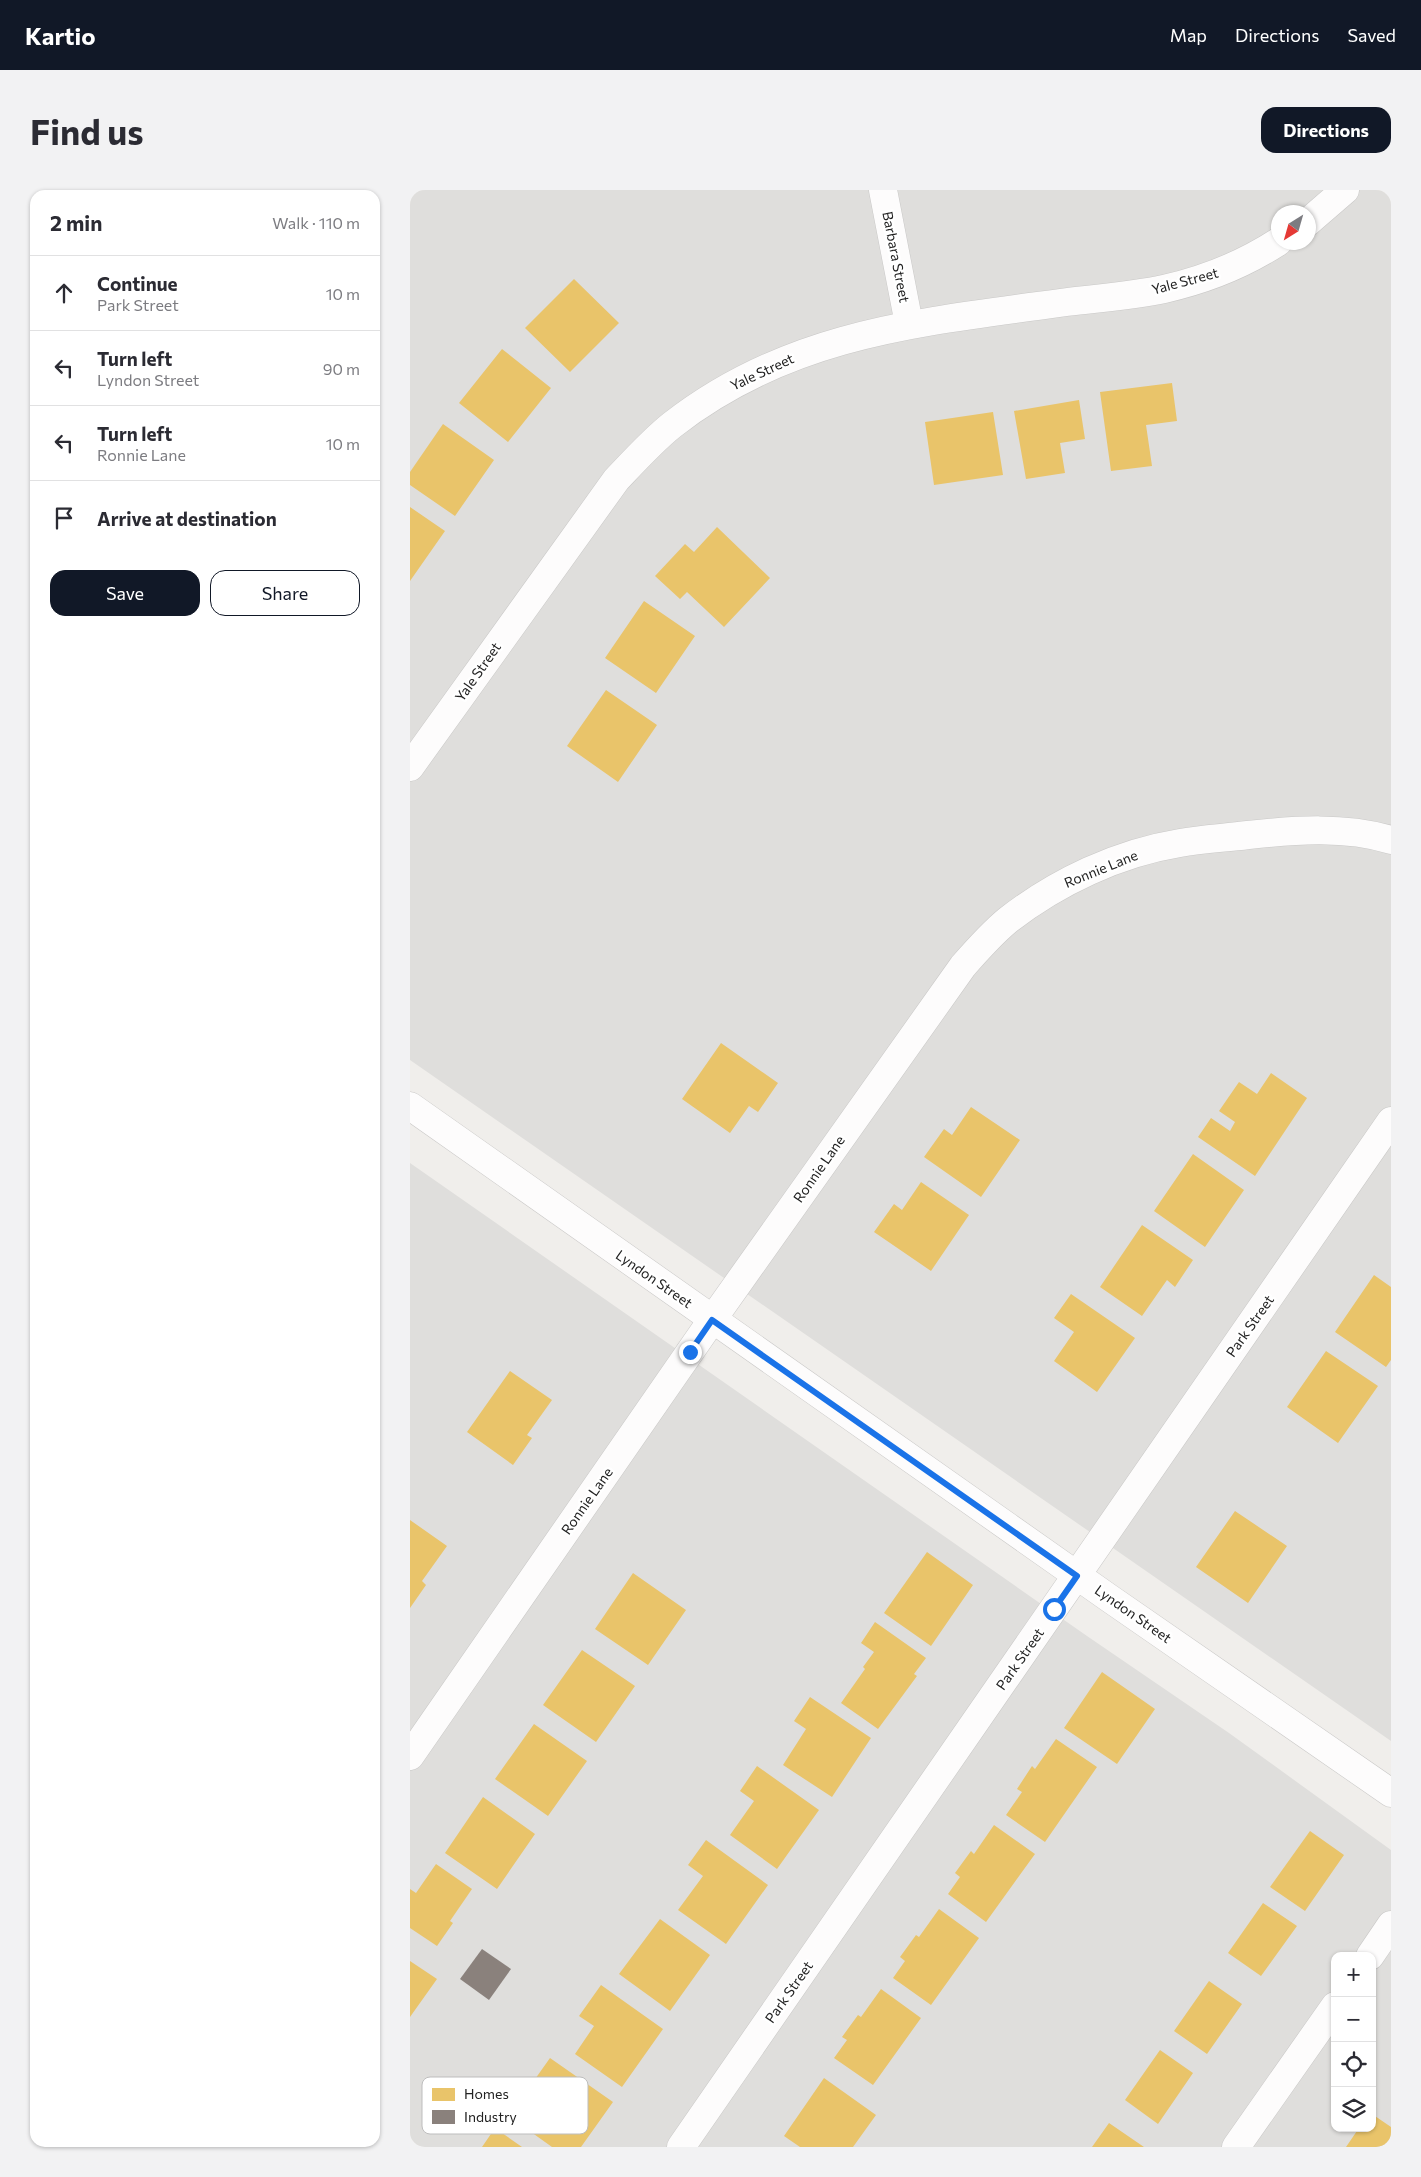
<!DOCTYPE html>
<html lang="en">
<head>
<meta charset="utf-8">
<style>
  :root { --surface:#fff; --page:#f2f2f3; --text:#2b2b33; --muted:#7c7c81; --line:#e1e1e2; --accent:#111827 }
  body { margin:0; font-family:Commissioner,sans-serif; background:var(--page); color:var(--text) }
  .controls { position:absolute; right:15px; bottom:15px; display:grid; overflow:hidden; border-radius:10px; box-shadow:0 1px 4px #0004 }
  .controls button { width:45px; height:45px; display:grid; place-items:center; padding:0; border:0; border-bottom:1px solid var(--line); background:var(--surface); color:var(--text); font:25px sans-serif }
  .compass { position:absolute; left:861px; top:15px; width:45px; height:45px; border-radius:50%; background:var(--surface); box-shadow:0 1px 4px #0004; rotate:217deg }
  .stop { position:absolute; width:15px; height:15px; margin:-11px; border:4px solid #1a73e8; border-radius:50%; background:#fff }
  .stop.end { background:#1a73e8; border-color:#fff; box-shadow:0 1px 5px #0008 }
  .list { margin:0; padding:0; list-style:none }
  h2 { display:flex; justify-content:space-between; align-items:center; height:65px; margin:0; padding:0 20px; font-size:21px }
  h2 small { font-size:16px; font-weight:400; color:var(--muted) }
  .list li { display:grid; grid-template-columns:32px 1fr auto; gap:15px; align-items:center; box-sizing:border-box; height:75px; padding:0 20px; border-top:1px solid var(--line) }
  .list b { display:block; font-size:19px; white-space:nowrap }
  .list p { margin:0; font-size:16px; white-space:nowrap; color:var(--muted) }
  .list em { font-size:16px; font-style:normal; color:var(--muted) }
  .actions { display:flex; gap:10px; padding:15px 20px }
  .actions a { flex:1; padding:11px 0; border:1px solid var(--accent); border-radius:15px; text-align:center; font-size:18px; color:var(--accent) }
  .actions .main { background:var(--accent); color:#fff }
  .icon { flex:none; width:28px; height:28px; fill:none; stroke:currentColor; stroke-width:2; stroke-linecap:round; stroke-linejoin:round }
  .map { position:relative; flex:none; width:981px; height:1957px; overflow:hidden; border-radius:15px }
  header { display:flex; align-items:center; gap:30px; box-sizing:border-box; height:70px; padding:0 25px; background:var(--accent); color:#fff }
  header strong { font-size:24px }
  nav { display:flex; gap:28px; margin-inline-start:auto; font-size:18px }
  .intro { display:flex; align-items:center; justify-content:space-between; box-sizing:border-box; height:120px; padding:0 30px }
  h1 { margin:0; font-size:35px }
  .button { padding:12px 22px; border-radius:15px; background:var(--accent); color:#fff; font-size:18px; font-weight:700 }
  main { display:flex; gap:30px; padding:0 30px }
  aside { flex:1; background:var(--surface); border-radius:15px; box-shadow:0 1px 4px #0004 }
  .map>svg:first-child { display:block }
  .residential { fill:#dfdedc; fill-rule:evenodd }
  .homes { fill:#e9c46a }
  .industry { fill:#8a817c }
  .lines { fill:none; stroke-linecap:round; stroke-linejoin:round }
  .minor-casing { stroke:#c9c8c7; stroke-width:29 }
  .minor { stroke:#fdfcfc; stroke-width:28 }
  .route { stroke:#1a73e8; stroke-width:6 }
  .labels { text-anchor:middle; stroke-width:5; stroke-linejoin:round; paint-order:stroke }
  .street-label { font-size:14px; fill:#222; stroke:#fff }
  .key { fill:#fff; stroke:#bdbdbd; stroke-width:1 }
  .key-label { font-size:14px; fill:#222 }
</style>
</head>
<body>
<header>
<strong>Kartio</strong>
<nav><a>Map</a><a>Directions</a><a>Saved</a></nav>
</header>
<div class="intro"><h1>Find us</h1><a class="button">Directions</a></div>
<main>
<aside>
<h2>2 min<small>Walk · 110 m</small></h2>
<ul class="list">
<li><svg class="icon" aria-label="ahead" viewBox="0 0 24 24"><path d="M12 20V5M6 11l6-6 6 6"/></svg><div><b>Continue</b><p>Park Street</p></div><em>10 m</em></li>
<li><svg class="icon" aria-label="left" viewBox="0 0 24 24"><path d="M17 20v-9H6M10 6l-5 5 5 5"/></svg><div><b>Turn left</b><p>Lyndon Street</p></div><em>90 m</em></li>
<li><svg class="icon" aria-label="left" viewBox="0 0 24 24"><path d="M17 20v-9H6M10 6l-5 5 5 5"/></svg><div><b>Turn left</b><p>Ronnie Lane</p></div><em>10 m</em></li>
<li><svg class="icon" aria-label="arrive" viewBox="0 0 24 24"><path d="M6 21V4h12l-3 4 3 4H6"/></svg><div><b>Arrive at destination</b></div></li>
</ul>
<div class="actions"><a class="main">Save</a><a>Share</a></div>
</aside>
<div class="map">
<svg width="981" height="1957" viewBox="0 0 981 1957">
  <rect width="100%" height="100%" fill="#f0eeeb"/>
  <!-- residential -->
  <path class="residential" d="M 0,0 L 981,0 L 981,1551 L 0,870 ZM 868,22 L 898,22 L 898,52 L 868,52 Z
    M 0,973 L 677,1446 L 819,1543 L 981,1660 L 981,1957 L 0,1957 ZM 925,1766 L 962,1766 L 962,1938 L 925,1938 Z"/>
  <!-- homes -->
  <path class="homes" d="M 164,89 L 209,133 L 160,182 L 115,138 Z
    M 92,159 L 141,198 L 98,252 L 49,213 Z
    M 762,193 L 767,231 L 736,235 L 742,276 L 701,281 L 690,202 Z
    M 669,210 L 675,249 L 650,253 L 655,283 L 616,289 L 604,221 Z
    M 583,222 L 593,285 L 524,295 L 515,232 Z
    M 33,234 L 84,270 L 45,326 L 0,295 L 0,282 Z
    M 0,317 L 35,341 L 0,391 Z
    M 307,337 L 360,388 L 314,437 L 277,402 L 270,409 L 245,386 L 275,354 L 284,362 Z
    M 234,411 L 285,446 L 246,503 L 195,468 Z
    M 196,500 L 247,535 L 208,592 L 157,556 Z
    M 311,853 L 368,893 L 348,922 L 339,916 L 320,943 L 272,909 Z
    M 861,883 L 897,908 L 845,986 L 788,947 L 801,928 L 820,941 L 825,932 L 809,921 L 829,892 L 847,904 Z
    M 561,917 L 610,950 L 571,1007 L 514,967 L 534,939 L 542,945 Z
    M 783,964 L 834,1000 L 795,1057 L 744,1021 Z
    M 511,992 L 559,1025 L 521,1081 L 464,1042 L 484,1014 L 492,1020 Z
    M 732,1035 L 783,1070 L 765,1097 L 757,1090 L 732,1126 L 690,1097 Z
    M 964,1085 L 981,1097 L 981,1170 L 976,1177 L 925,1142 Z
    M 661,1104 L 725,1148 L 687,1202 L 644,1171 L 664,1142 L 644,1128 Z
    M 916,1161 L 968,1196 L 928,1253 L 877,1217 Z
    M 100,1181 L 142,1210 L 117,1245 L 122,1248 L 103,1275 L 57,1242 Z
    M 825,1321 L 877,1356 L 838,1413 L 786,1377 Z
    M 0,1330 L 37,1356 L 12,1391 L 16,1395 L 0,1418 Z
    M 517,1362 L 563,1395 L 521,1456 L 474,1423 Z
    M 223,1383 L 276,1420 L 238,1475 L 185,1439 Z
    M 465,1432 L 516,1468 L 504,1484 L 507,1486 L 468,1539 L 431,1513 L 455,1479 L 453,1477 L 464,1462 L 451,1453 Z
    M 172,1460 L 225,1496 L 186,1552 L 133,1515 Z
    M 692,1482 L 745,1519 L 707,1574 L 654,1538 Z
    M 400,1507 L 461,1548 L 422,1607 L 373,1575 L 396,1539 L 384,1531 Z
    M 124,1534 L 177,1571 L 138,1626 L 85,1589 Z
    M 646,1549 L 687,1577 L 635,1652 L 596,1625 L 612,1602 L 607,1599 L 622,1576 L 625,1579 Z
    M 347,1576 L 409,1620 L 367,1679 L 320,1645 L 344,1611 L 330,1601 Z
    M 73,1607 L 125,1644 L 87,1699 L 35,1663 Z
    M 584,1635 L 625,1664 L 576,1732 L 538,1704 L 550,1687 L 545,1683 L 561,1661 L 564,1664 Z
    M 900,1641 L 934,1665 L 895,1721 L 860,1697 Z
    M 296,1650 L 358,1695 L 316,1754 L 268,1720 L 293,1686 L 278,1675 Z
    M 26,1674 L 62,1699 L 40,1731 L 43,1733 L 27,1756 L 0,1738 L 0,1699 L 6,1703 Z
    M 853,1713 L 887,1736 L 851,1786 L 818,1763 Z
    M 529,1719 L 569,1748 L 521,1815 L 483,1788 L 495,1771 L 490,1767 L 506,1745 L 509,1747 Z
    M 250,1729 L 300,1765 L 260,1821 L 209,1784 Z
    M 0,1771 L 27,1789 L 0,1827 Z
    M 799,1791 L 832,1814 L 797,1864 L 764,1841 Z
    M 191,1795 L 253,1839 L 212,1897 L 165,1864 L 184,1836 L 169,1826 Z
    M 471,1799 L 511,1828 L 463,1895 L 424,1868 L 437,1850 L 432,1847 L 448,1825 L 451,1827 Z
    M 750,1860 L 783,1883 L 748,1934 L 715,1910 Z
    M 140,1868 L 203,1912 L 171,1957 L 142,1957 L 114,1937 L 133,1910 L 118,1899 Z
    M 414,1888 L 466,1925 L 443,1957 L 390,1957 L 374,1946 Z
    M 962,1924 L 981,1937 L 981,1957 L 936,1957 L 949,1938 L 962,1938 Z
    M 699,1933 L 734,1957 L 682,1957 Z
    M 85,1938 L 112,1957 L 72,1957 Z"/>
  <!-- industry -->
  <path class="industry" d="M 72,1759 L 101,1779 L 79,1810 L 50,1789 Z"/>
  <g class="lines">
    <defs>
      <path id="minor" d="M 473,0 L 499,134
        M 898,32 L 935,0
        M 0,577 L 206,290 C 224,271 242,251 262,235 C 381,142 513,132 657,112 C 689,108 722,106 754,99 C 794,90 834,74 868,52
        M 0,916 L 699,1408 L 981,1603
        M 0,1566 L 302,1130 L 553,776 C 567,760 581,744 598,730 C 647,692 708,663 770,653 C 792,649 815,648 838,645 C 884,640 936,636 981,650
        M 960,1766 L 981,1735
        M 271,1957 L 981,931
        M 826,1957 L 925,1816"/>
    </defs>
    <!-- minor casing -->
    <use href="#minor" class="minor-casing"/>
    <!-- minor -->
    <use href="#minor" class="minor"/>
  </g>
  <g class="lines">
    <!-- route -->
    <path class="route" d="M 280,1162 L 302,1130 L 667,1386 L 644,1419"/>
  </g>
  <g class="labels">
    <!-- street labels -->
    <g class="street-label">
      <text transform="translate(486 67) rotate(79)" y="5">Barbara Street</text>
      <text transform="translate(775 91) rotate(-15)" y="5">Yale Street</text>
      <text transform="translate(352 182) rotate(-25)" y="5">Yale Street</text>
      <text transform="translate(68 482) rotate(-55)" y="5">Yale Street</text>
      <text transform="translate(691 679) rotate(-22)" y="5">Ronnie Lane</text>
      <text transform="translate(409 979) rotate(-55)" y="5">Ronnie Lane</text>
      <text transform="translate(244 1089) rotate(35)" y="5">Lyndon Street</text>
      <text transform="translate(840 1136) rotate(-55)" y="5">Park Street</text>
      <text transform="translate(177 1311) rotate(-55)" y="5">Ronnie Lane</text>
      <text transform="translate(723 1424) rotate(35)" y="5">Lyndon Street</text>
      <text transform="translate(610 1469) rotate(-55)" y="5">Park Street</text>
      <text transform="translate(379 1802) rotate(-55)" y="5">Park Street</text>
    </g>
  </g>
  <!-- legend -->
  <rect x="12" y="1887" width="166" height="57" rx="8" class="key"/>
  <rect x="22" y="1898" width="23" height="13" fill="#e9c46a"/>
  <rect x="22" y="1920" width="23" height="14" fill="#8a817c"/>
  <g class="key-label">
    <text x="54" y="1909">Homes</text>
    <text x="54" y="1932">Industry</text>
  </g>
</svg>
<div class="controls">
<button>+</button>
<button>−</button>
<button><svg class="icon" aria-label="locate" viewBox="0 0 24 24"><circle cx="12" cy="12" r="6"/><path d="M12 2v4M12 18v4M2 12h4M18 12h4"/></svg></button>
<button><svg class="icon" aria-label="layers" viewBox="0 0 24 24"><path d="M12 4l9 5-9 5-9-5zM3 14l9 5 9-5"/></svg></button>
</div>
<svg class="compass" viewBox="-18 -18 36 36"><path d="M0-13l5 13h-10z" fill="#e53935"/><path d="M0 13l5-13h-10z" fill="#7c7c81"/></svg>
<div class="stop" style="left:644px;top:1419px"></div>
<div class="stop end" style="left:280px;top:1162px"></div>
</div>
</main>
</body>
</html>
